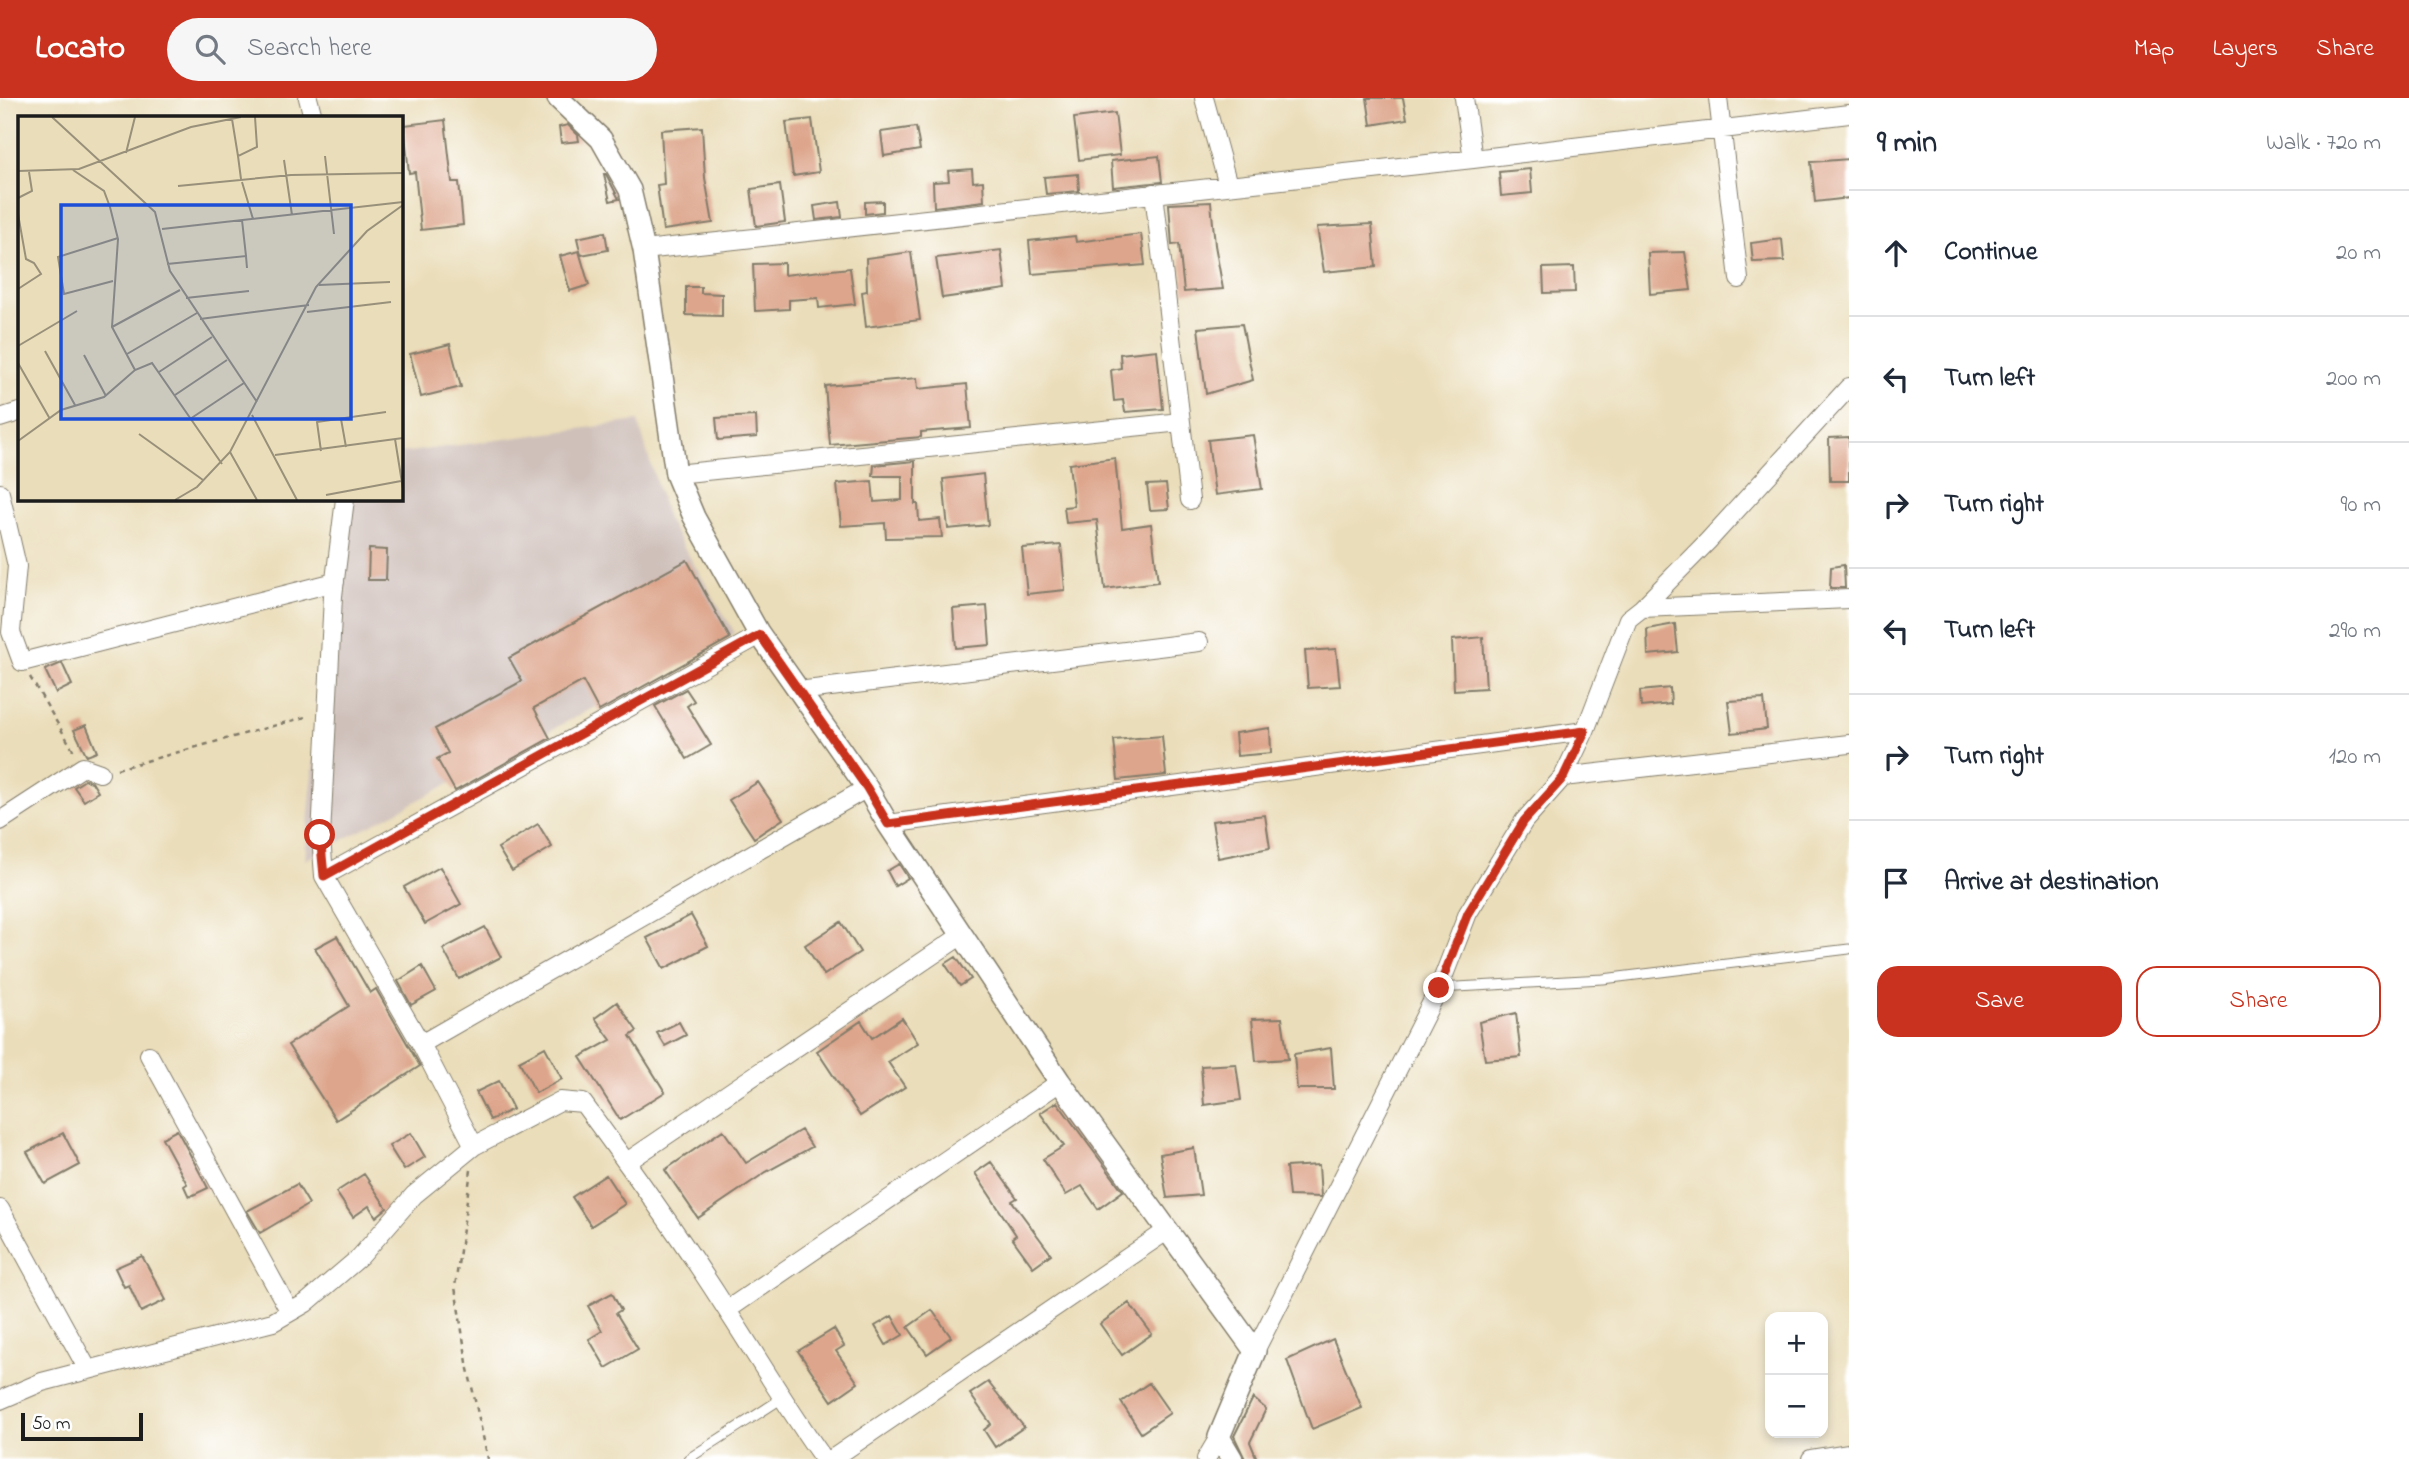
<!DOCTYPE html>
<html lang="en">
<head>
<meta charset="utf-8">
<style>
  :root { --surface:#fff; --page:#f6f6f7; --text:#1f2937; --muted:#747a83; --line:#e0e1e3; --accent:#c8321e }
  body { margin:0; font-family:"Indie Flower",sans-serif; background:var(--page); color:var(--text) }
  .controls { position:absolute; right:21px; bottom:21px; display:grid; overflow:hidden; border-radius:14px; box-shadow:0 4px 10px #0003 }
  .controls button { width:63px; height:63px; display:grid; place-items:center; padding:0; border:0; border-bottom:2px solid var(--line); background:var(--surface); color:var(--text); font:35px sans-serif }
  .scale { position:absolute; left:21px; bottom:18px; width:122px; box-sizing:border-box; padding-left:7px; border:4px solid #1c1c1c; border-top:0; font-size:19px; line-height:24px; white-space:nowrap; color:#1c1c1c; -webkit-text-stroke:5px #fff; paint-order:stroke }
  .stop { position:absolute; width:21px; height:21px; margin:-16px; border:5px solid #c8321e; border-radius:50%; background:#fff }
  .stop.end { background:#c8321e; border-color:#fff; box-shadow:0 2px 7px #0008 }
  .list { margin:0; padding:0; list-style:none }
  h2 { display:flex; justify-content:space-between; align-items:center; height:91px; margin:0; padding:0 28px; font-size:30px }
  h2 small { font-size:23px; font-weight:400; color:var(--muted) }
  .list li { display:grid; grid-template-columns:46px 1fr auto; gap:21px; align-items:center; box-sizing:border-box; height:126px; padding:0 28px; border-top:2px solid var(--line) }
  .list b { display:block; font-size:26px; white-space:nowrap }
  .list em { font-size:23px; font-style:normal; color:var(--muted) }
  .actions { display:flex; gap:14px; padding:21px 28px }
  .actions a { flex:1; padding:16px 0; border:2px solid var(--accent); border-radius:21px; text-align:center; font-size:24px; color:var(--accent) }
  .actions .main { background:var(--accent); color:#fff }
  .icon { flex:none; width:38px; height:38px; fill:none; stroke:currentColor; stroke-width:2; stroke-linecap:round; stroke-linejoin:round }
  .map { position:relative; flex:none; width:1849px; height:1361px; overflow:hidden }
  header { display:flex; align-items:center; gap:42px; box-sizing:border-box; height:98px; padding:0 35px; background:var(--accent); color:#fff }
  header strong { font-size:33px }
  nav { display:flex; gap:38px; margin-inline-start:auto; font-size:24px }
  .search { width:490px; height:63px; background:var(--page); display:flex; align-items:center; gap:18px; box-sizing:border-box; padding:0 24px; border-radius:38px; color:var(--muted); font-size:26px }
  main { display:flex }
  aside { flex:1; background:var(--surface) }
  .map>svg:first-child { display:block }
  .industrial { fill:#cfc0ba }
  .building { fill:#dda58b }
  .lines { fill:none; stroke-linecap:round; stroke-linejoin:round }
  .service-casing { stroke:#837c6a; stroke-width:11 }
  .minor-casing { stroke:#837c6a; stroke-width:20 }
  .tertiary-casing { stroke:#837c6a; stroke-width:24 }
  .path { stroke:#837c6a; stroke-width:2.5; stroke-dasharray:5 5; stroke-linecap:butt }
  .service { stroke:#fff; stroke-width:9 }
  .minor { stroke:#fff; stroke-width:18 }
  .tertiary { stroke:#fff; stroke-width:21 }
  .route { stroke:#c8321e; stroke-width:9 }
  .inset-road { fill:none; stroke:#98907a; stroke-width:2 }
  .view { fill:#1d4ed8; fill-opacity:0.15; stroke:#1d4ed8; stroke-width:3.5 }
  .inset-edge { fill:none; stroke:#1c1c1c; stroke-width:3.5 }
</style>
</head>
<body>
<header>
<strong>Locato</strong>
<div class="search"><svg class="icon" aria-label="search" viewBox="0 0 24 24"><circle cx="10" cy="10" r="6"/><path d="M15 15l6 6"/></svg>Search here</div>
<nav><a>Map</a><a>Layers</a><a>Share</a></nav>
</header>
<main>
<div class="map">
<svg width="1849" height="1361" viewBox="0 0 1849 1361">
  <rect width="100%" height="100%" fill="#fff"/>
  <filter id="ink" filterUnits="userSpaceOnUse"><feTurbulence type="fractalNoise" baseFrequency=".0143" numOctaves="2"/><feDisplacementMap in="SourceGraphic" scale="14" xChannelSelector="R" yChannelSelector="G"/><feConvolveMatrix kernelMatrix="1 2 1 2 8 2 1 2 1" color-interpolation-filters="sRGB"/></filter>
  <filter id="wash" filterUnits="userSpaceOnUse"><feTurbulence type="fractalNoise" baseFrequency=".00686" numOctaves="4" result="noise"/><feDisplacementMap in="SourceGraphic" scale="28" xChannelSelector="R" yChannelSelector="G"/><feGaussianBlur stdDeviation="1.57" result="paint"/><feColorMatrix in="noise" values="0 0 0 0 0 0 0 0 0 0 0 0 0 0 0 0 0 1.4 0 .05"/><feComposite in="paint" operator="in"/></filter>
  <g filter="url(#wash)">
    <rect width="100%" height="100%" fill="#eaddb9"/>
    <!-- industrial -->
    <path class="industrial" d="M 638,323 L 667,421 L 735,535 L 305,762 L 328,499 L 341,401 L 401,401 L 401,355 Z"/>
    <g id="blocks">
      <!-- building -->
      <path class="building" d="M 1367,0 L 1403,0 L 1407,21 L 1371,27 Z
        M 1115,15 L 1120,57 L 1079,62 L 1074,20 Z
        M 812,21 L 819,74 L 793,78 L 786,24 Z
        M 445,22 L 452,84 L 459,84 L 463,127 L 421,132 L 415,74 L 409,75 L 404,27 Z
        M 568,27 L 578,37 L 579,43 L 561,45 L 559,29 Z
        M 702,29 L 705,80 L 713,125 L 663,132 L 657,87 L 664,86 L 661,32 Z
        M 916,29 L 920,52 L 884,58 L 881,34 Z
        M 1159,58 L 1162,84 L 1113,89 L 1111,63 Z
        M 1849,61 L 1849,100 L 1815,104 L 1811,64 Z
        M 972,71 L 973,84 L 983,83 L 984,103 L 934,109 L 933,84 L 949,83 L 948,73 Z
        M 1530,71 L 1532,95 L 1501,98 L 1499,74 Z
        M 604,76 L 606,76 L 619,101 L 610,103 Z
        M 1078,76 L 1079,93 L 1046,96 L 1044,79 Z
        M 780,87 L 785,124 L 756,128 L 751,91 Z
        M 883,103 L 883,114 L 865,116 L 865,104 Z
        M 840,104 L 842,119 L 816,122 L 814,108 Z
        M 1211,104 L 1215,147 L 1223,191 L 1184,194 L 1179,146 L 1172,147 L 1169,106 Z
        M 1372,126 L 1376,169 L 1324,174 L 1317,129 Z
        M 605,134 L 608,152 L 581,157 L 577,140 Z
        M 1141,136 L 1145,167 L 1032,176 L 1029,143 L 1075,138 L 1076,144 Z
        M 1782,141 L 1784,163 L 1753,164 L 1751,145 Z
        M 1001,152 L 1006,191 L 942,200 L 936,160 Z
        M 579,153 L 589,187 L 570,193 L 560,158 Z
        M 911,154 L 920,222 L 866,229 L 862,194 L 867,193 L 866,160 Z
        M 1685,154 L 1691,192 L 1650,196 L 1648,155 Z
        M 784,165 L 784,177 L 850,170 L 855,206 L 819,210 L 818,200 L 789,202 L 789,211 L 755,213 L 753,166 Z
        M 1574,169 L 1575,194 L 1544,195 L 1543,170 Z
        M 686,189 L 701,189 L 701,195 L 722,196 L 722,218 L 686,217 Z
        M 1242,226 L 1253,282 L 1206,296 L 1198,230 Z
        M 450,246 L 461,289 L 421,299 L 410,256 Z
        M 1157,252 L 1163,311 L 1125,314 L 1123,302 L 1114,303 L 1111,272 L 1121,270 L 1120,256 Z
        M 917,280 L 918,291 L 967,286 L 971,330 L 921,334 L 921,339 L 830,347 L 825,288 Z
        M 756,318 L 757,339 L 718,342 L 716,320 Z
        M 1253,337 L 1262,391 L 1215,397 L 1208,342 Z
        M 1849,339 L 1849,383 L 1830,383 L 1829,340 Z
        M 1115,360 L 1122,430 L 1151,426 L 1158,484 L 1105,491 L 1097,422 L 1066,425 L 1064,409 L 1074,408 L 1069,366 Z
        M 915,363 L 915,406 L 918,406 L 919,423 L 940,421 L 942,439 L 886,440 L 885,425 L 841,428 L 837,386 L 872,383 L 874,404 L 902,402 L 902,378 L 873,378 L 874,367 Z
        M 983,376 L 988,427 L 948,431 L 943,381 Z
        M 1166,386 L 1169,411 L 1150,412 L 1147,387 Z
        M 1061,447 L 1065,492 L 1027,496 L 1022,450 Z
        M 369,451 L 387,452 L 386,482 L 368,482 Z
        M 687,462 L 730,540 L 599,613 L 583,583 L 534,610 L 550,640 L 455,693 L 437,661 L 448,655 L 435,631 L 522,583 L 509,560 Z
        M 1844,467 L 1845,490 L 1830,490 L 1831,469 Z
        M 987,508 L 990,547 L 956,550 L 953,511 Z
        M 1675,526 L 1678,554 L 1648,557 L 1647,531 Z
        M 1483,539 L 1486,590 L 1454,592 L 1452,542 Z
        M 1336,551 L 1340,588 L 1308,590 L 1305,553 Z
        M 62,565 L 72,587 L 56,595 L 45,572 Z
        M 1670,590 L 1671,606 L 1641,609 L 1640,593 Z
        M 686,591 L 694,603 L 687,608 L 711,647 L 687,661 L 655,608 Z
        M 1764,601 L 1767,631 L 1732,635 L 1728,603 Z
        M 86,627 L 97,654 L 87,658 L 74,632 Z
        M 1270,630 L 1271,655 L 1237,658 L 1235,635 Z
        M 1162,638 L 1166,677 L 1118,682 L 1114,642 Z
        M 85,682 L 92,684 L 98,694 L 84,703 L 74,689 Z
        M 758,684 L 783,721 L 754,740 L 729,702 Z
        M 1265,717 L 1270,750 L 1218,760 L 1212,723 Z
        M 538,726 L 552,749 L 512,773 L 498,750 Z
        M 899,766 L 908,780 L 895,788 L 887,773 Z
        M 440,769 L 461,806 L 425,826 L 404,789 Z
        M 691,817 L 708,848 L 664,871 L 647,840 Z
        M 841,824 L 860,854 L 824,877 L 805,847 Z
        M 485,829 L 501,859 L 459,881 L 443,851 Z
        M 337,838 L 370,895 L 376,891 L 420,968 L 336,1022 L 288,947 L 349,908 L 315,850 Z
        M 956,859 L 971,881 L 960,888 L 945,866 Z
        M 422,868 L 436,893 L 411,907 L 398,883 Z
        M 617,904 L 637,933 L 630,938 L 665,994 L 620,1022 L 580,959 L 611,942 L 595,920 Z
        M 1516,915 L 1521,959 L 1485,962 L 1479,924 Z
        M 902,920 L 918,945 L 888,964 L 905,989 L 860,1018 L 817,953 L 861,923 L 872,940 Z
        M 1282,920 L 1288,961 L 1256,963 L 1252,921 Z
        M 679,924 L 686,937 L 665,948 L 657,935 Z
        M 545,949 L 562,981 L 536,995 L 519,963 Z
        M 1331,950 L 1334,991 L 1297,991 L 1294,956 Z
        M 1236,966 L 1241,1002 L 1204,1007 L 1201,968 Z
        M 499,983 L 513,1011 L 490,1022 L 476,994 Z
        M 1057,1004 L 1123,1093 L 1098,1111 L 1082,1088 L 1066,1097 L 1043,1061 L 1064,1048 L 1040,1015 Z
        M 177,1032 L 208,1090 L 189,1099 L 184,1088 L 187,1086 L 162,1040 Z
        M 723,1032 L 746,1065 L 801,1032 L 812,1049 L 766,1074 L 698,1120 L 665,1072 Z
        M 63,1035 L 80,1067 L 45,1086 L 27,1054 Z
        M 411,1035 L 425,1059 L 404,1072 L 389,1048 Z
        M 1194,1050 L 1201,1097 L 1167,1100 L 1160,1056 Z
        M 991,1064 L 1017,1100 L 1012,1103 L 1051,1156 L 1033,1169 L 1012,1140 L 1016,1137 L 975,1075 Z
        M 1319,1067 L 1321,1099 L 1289,1098 L 1286,1069 Z
        M 364,1076 L 387,1110 L 376,1119 L 369,1108 L 353,1119 L 336,1094 Z
        M 606,1077 L 625,1106 L 591,1128 L 572,1099 Z
        M 297,1086 L 309,1106 L 260,1135 L 247,1113 Z
        M 142,1158 L 166,1202 L 141,1214 L 129,1187 L 124,1189 L 115,1170 Z
        M 612,1195 L 621,1212 L 616,1215 L 638,1251 L 606,1270 L 589,1241 L 602,1233 L 588,1208 Z
        M 1129,1205 L 1152,1236 L 1122,1257 L 1100,1226 Z
        M 932,1212 L 951,1239 L 927,1256 L 908,1229 Z
        M 892,1218 L 903,1237 L 886,1247 L 875,1228 Z
        M 834,1231 L 844,1248 L 836,1253 L 858,1285 L 832,1303 L 798,1253 Z
        M 1333,1241 L 1362,1310 L 1312,1331 L 1287,1262 Z
        M 988,1284 L 1024,1329 L 995,1349 L 984,1332 L 991,1326 L 970,1296 Z
        M 1149,1285 L 1170,1315 L 1141,1335 L 1121,1304 Z
        M 1253,1300 L 1266,1311 L 1250,1344 L 1257,1361 L 1245,1361 L 1234,1338 Z"/>
    </g>
  </g>
  <g filter="url(#ink)">
    <use href="#blocks" fill-opacity="0" stroke="#837c6a" stroke-width="2"/>
    <g class="lines">
      <defs>
        <path id="service" d="M 1439,890 L 1603,881 L 1849,851
          M 688,1361 L 781,1301"/>
        <path id="minor" d="M 308,0 L 313,19
          M 1204,0 L 1228,87
          M 1464,0 L 1473,61
          M 1718,0 L 1739,181
          M 1154,95 L 1181,324
          M 644,152 L 1473,61 L 1849,16
          M 0,320 L 19,314
          M 676,376 L 1181,324 L 1190,402
          M 0,395 L 17,468 L 11,534 L 22,564 L 335,484
          M 345,401 L 333,498 L 321,738 L 324,778 L 421,946 L 474,1048
          M 1642,510 L 1849,501
          M 798,593 L 1199,544
          M 1563,679 L 1849,646
          M 0,723 L 83,669 L 100,675
          M 888,726 L 1585,633
          M 324,778 L 760,537
          M 421,946 L 867,690
          M 149,957 L 290,1214
          M 627,1064 L 962,837
          M 0,1111 L 88,1272
          M 727,1212 L 1060,984
          M 1255,1253 L 1439,890 L 1468,815 L 1524,723 L 1563,679 L 1585,633 L 1628,521 L 1642,510 L 1708,443 L 1849,289
          M 0,1302 L 42,1284 L 273,1224 L 306,1205 L 360,1159 L 414,1097 L 474,1048 L 560,1003 L 583,1005 C 634,1074 684,1144 730,1217 C 761,1265 790,1314 824,1361
          M 832,1361 L 1168,1132
          M 1206,1361 L 1219,1339
          M 1811,1361 L 1849,1355"/>
        <path id="tertiary" d="M 558,0 L 601,41 L 630,92 L 644,152 L 676,376 L 694,419 L 758,534 L 867,690 L 888,726 L 1060,984 L 1255,1253 L 1219,1339 L 1232,1361"/>
      </defs>
      <!-- service casing -->
      <use href="#service" class="service-casing"/>
      <!-- minor casing -->
      <use href="#minor" class="minor-casing"/>
      <!-- tertiary casing -->
      <use href="#tertiary" class="tertiary-casing"/>
      <!-- path -->
      <path class="path" d="M 30,579 L 75,655
        M 117,671 L 309,618
        M 471,1072 L 455,1189 L 468,1271 L 488,1361"/>
      <!-- service -->
      <use href="#service" class="service"/>
      <!-- minor -->
      <use href="#minor" class="minor"/>
      <!-- tertiary -->
      <use href="#tertiary" class="tertiary"/>
    </g>
  </g>
  <g class="lines" filter="url(#ink)">
    <!-- route -->
    <path class="route" d="M 320,737 L 324,778 L 760,537 L 867,690 L 888,726 L 1585,633 L 1563,680 L 1524,723 L 1468,815 L 1439,890"/>
  </g>
  <!-- overview -->
  <g transform="translate(18 18)">
    <rect width="385" height="385" fill="#eaddb9"/>
    <path class="inset-road" d="M 34,1 L 137,96 L 152,155 L 239,286M 214,3 L 220,40M 108,37 L 117,1M 307,40 L 316,118M 266,44 L 274,99M 55,54 L 86,75 L 92,91 L 100,123 L 94,211 L 117,254M 0,55 L 61,53 L 173,11 L 223,1M 223,63 L 220,40 L 239,31 L 237,1M 224,66 L 235,103M 160,70 L 273,59 L 385,57M 0,82 L 14,75 L 11,56M 0,98 L 8,143 L 16,147 L 23,158 L 0,173M 224,104 L 228,140M 144,113 L 385,86M 149,148 L 228,140 L 229,152M 95,165 L 46,178 L 40,141 L 100,122M 301,169 L 372,166M 168,182 L 231,175M 289,196 L 373,186M 182,203 L 291,189M 94,211 L 162,174M 0,230 L 59,195M 27,235 L 57,289M 109,238 L 179,197M 66,239 L 88,280M 0,247 L 32,303M 141,256 L 194,221M 157,279 L 209,244M 234,299 L 279,384M 172,303 L 226,267M 323,303 L 328,331M 121,318 L 185,364M 377,323 L 385,373M 0,325 L 43,294 L 86,281 L 117,254 L 134,247 L 204,348M 303,335 L 299,306 L 368,296M 212,336 L 239,384M 257,339 L 385,322M 308,379 L 383,365M 157,384 L 179,371 L 212,336 L 298,171 L 349,115 L 385,89"/>
    <path class="view" d="M 43,89 L 333,89 L 333,303 L 43,303 Z"/>
    <rect width="385" height="385" class="inset-edge"/>
  </g>
</svg>
<div class="controls">
<button>+</button>
<button>−</button>
</div>
<div class="scale">50 m</div>
<div class="stop" style="left:320px;top:737px"></div>
<div class="stop end" style="left:1439px;top:890px"></div>
</div>
<aside>
<h2>9 min<small>Walk · 720 m</small></h2>
<ul class="list">
<li><svg class="icon" aria-label="ahead" viewBox="0 0 24 24"><path d="M12 20V5M6 11l6-6 6 6"/></svg><div><b>Continue</b></div><em>20 m</em></li>
<li><svg class="icon" aria-label="left" viewBox="0 0 24 24"><path d="M17 20v-9H6M10 6l-5 5 5 5"/></svg><div><b>Turn left</b></div><em>200 m</em></li>
<li><svg class="icon" aria-label="right" viewBox="0 0 24 24"><path d="M7 20v-9h11M14 6l5 5-5 5"/></svg><div><b>Turn right</b></div><em>90 m</em></li>
<li><svg class="icon" aria-label="left" viewBox="0 0 24 24"><path d="M17 20v-9H6M10 6l-5 5 5 5"/></svg><div><b>Turn left</b></div><em>290 m</em></li>
<li><svg class="icon" aria-label="right" viewBox="0 0 24 24"><path d="M7 20v-9h11M14 6l5 5-5 5"/></svg><div><b>Turn right</b></div><em>120 m</em></li>
<li><svg class="icon" aria-label="arrive" viewBox="0 0 24 24"><path d="M6 21V4h12l-3 4 3 4H6"/></svg><div><b>Arrive at destination</b></div></li>
</ul>
<div class="actions"><a class="main">Save</a><a>Share</a></div>
</aside>
</main>
</body>
</html>
